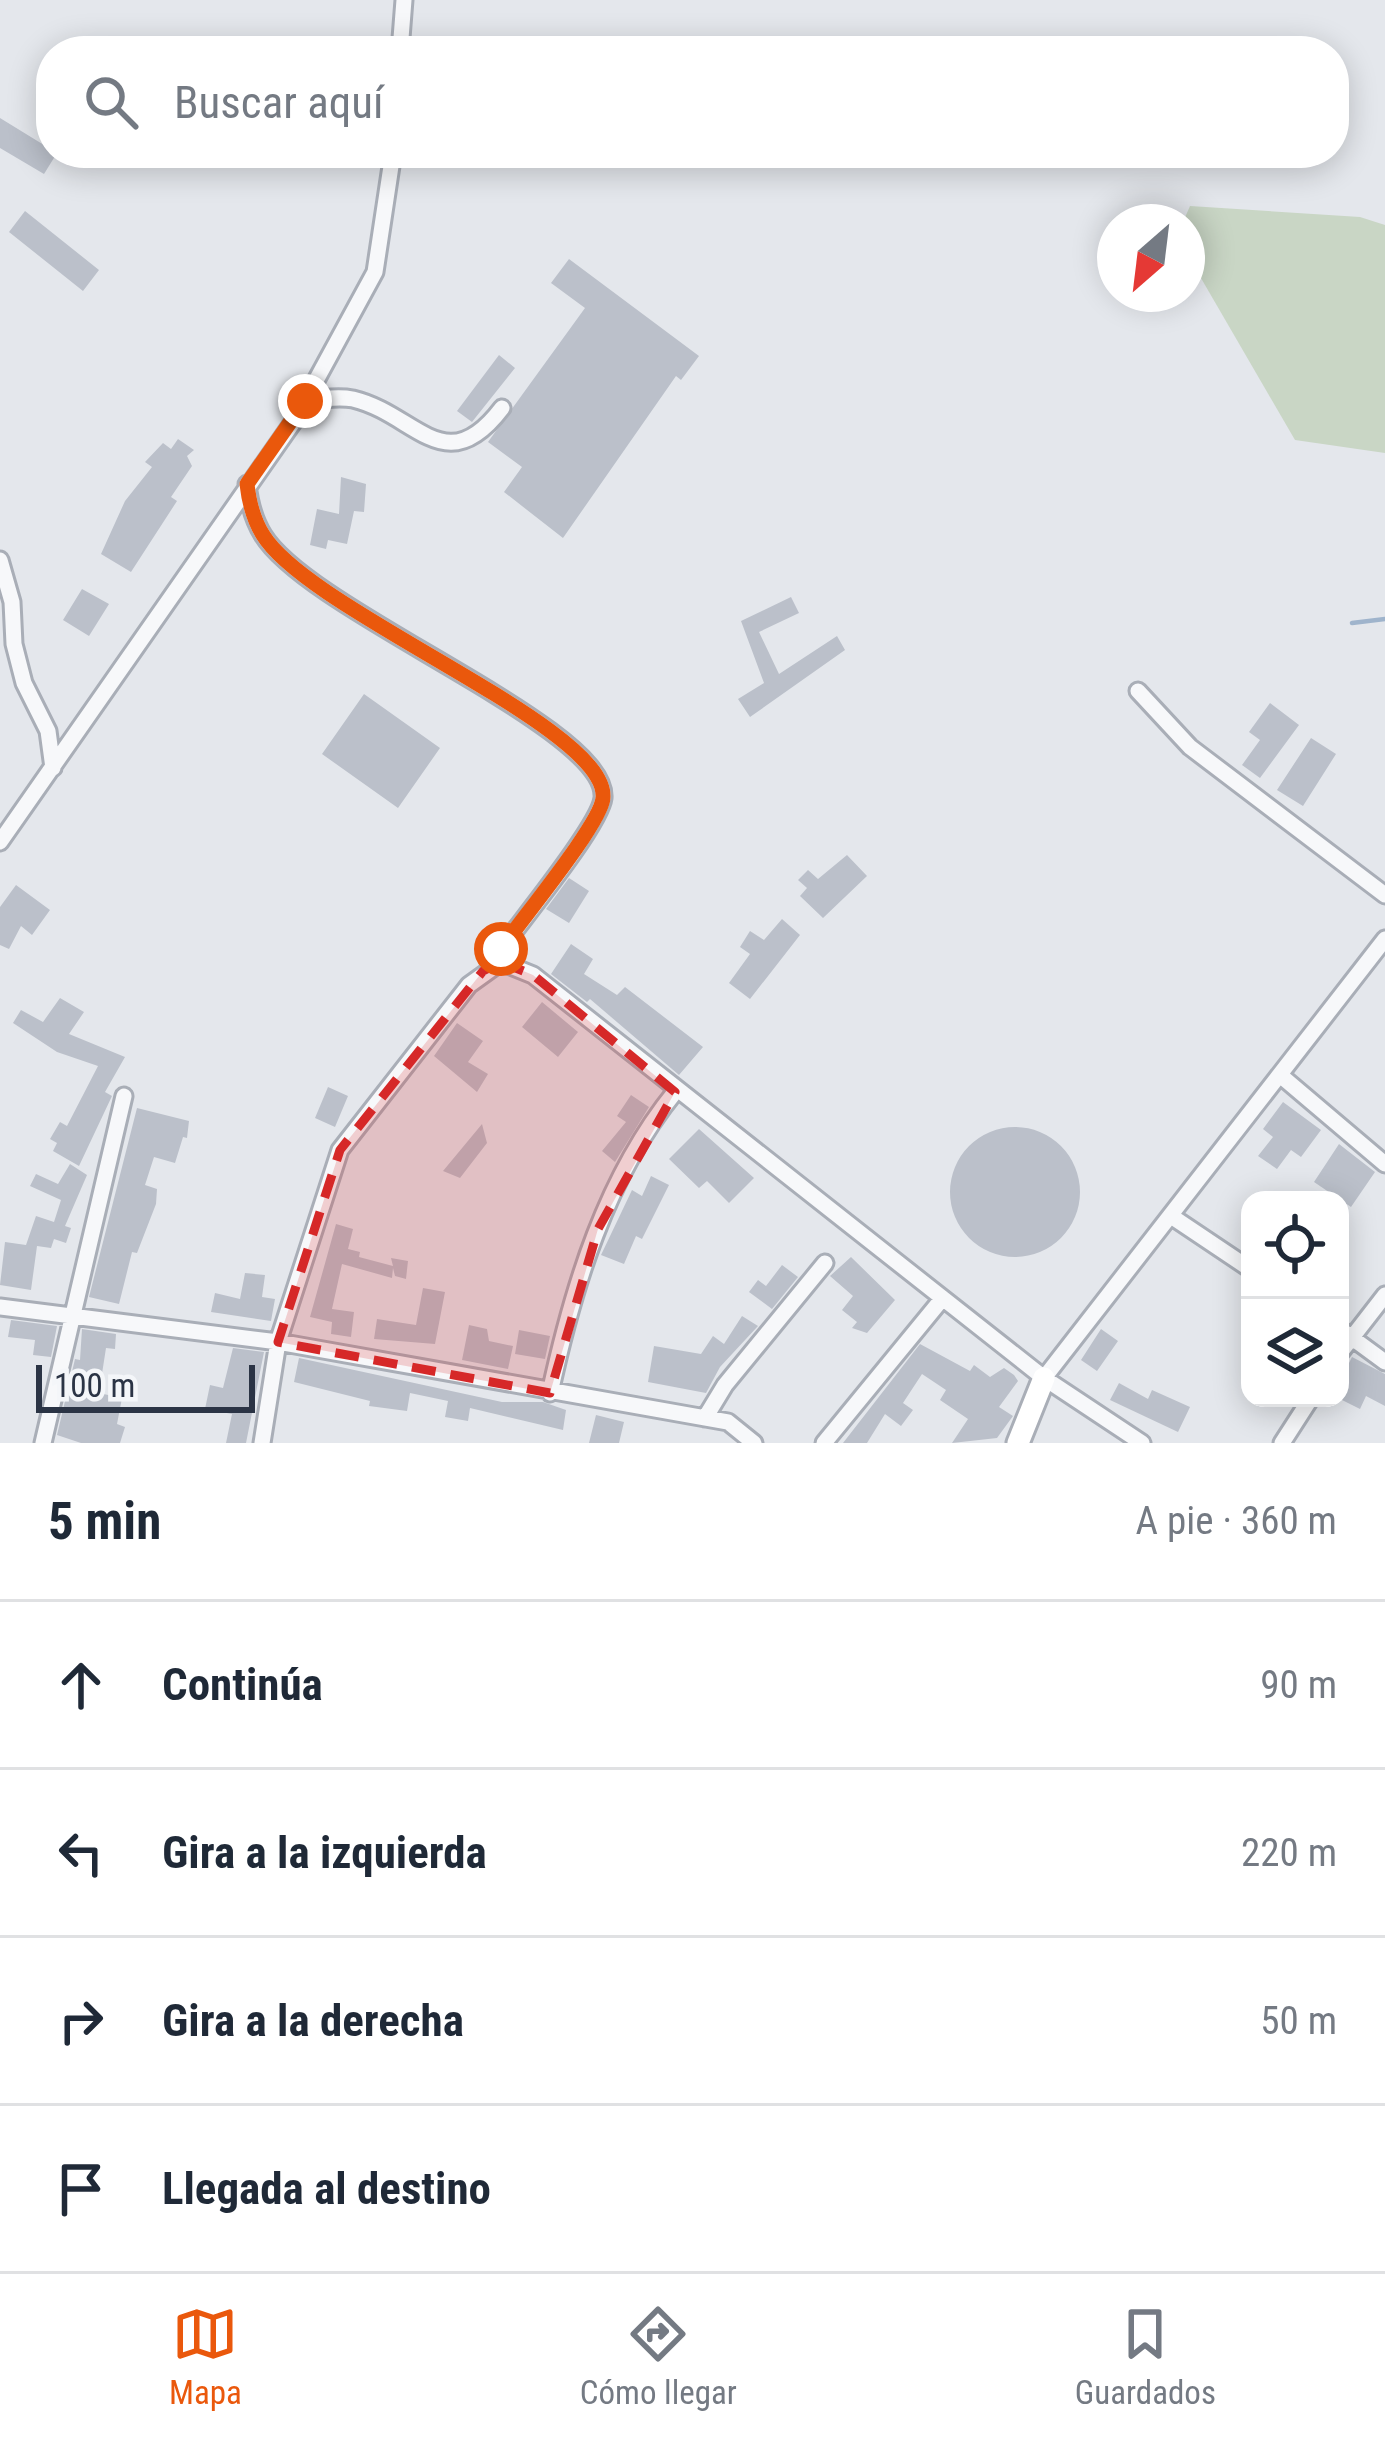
<!DOCTYPE html>
<html lang="es">
<head>
<meta charset="utf-8">
<style>
  :root { --surface:#fff; --page:#f6f6f7; --text:#1f2937; --muted:#747a83; --line:#e0e1e3; --accent:#ea580c }
  body { margin:0; font-family:"Roboto Condensed",sans-serif; background:var(--page); color:var(--text) }
  .controls { position:absolute; right:36px; bottom:36px; display:grid; overflow:hidden; border-radius:24px; box-shadow:0 6px 30px #0003 }
  .controls button { width:108px; height:108px; display:grid; place-items:center; padding:0; border:0; border-bottom:3px solid var(--line); background:var(--surface); color:var(--text); font:60px sans-serif }
  .compass { position:absolute; left:1097px; top:204px; width:108px; height:108px; border-radius:50%; background:var(--surface); box-shadow:0 6px 30px #0003; rotate:208deg }
  .scale { position:absolute; left:36px; bottom:30px; width:219px; box-sizing:border-box; padding-left:12px; border:6px solid #2b3445; border-top:0; font-size:33px; line-height:42px; white-space:nowrap; color:#2b3445; -webkit-text-stroke:9px #f4f6f9; paint-order:stroke }
  .stop { position:absolute; width:36px; height:36px; margin:-27px; border:9px solid #ea580c; border-radius:50%; background:#fff }
  .stop.end { background:#ea580c; border-color:#fff; box-shadow:0 3px 12px #0008 }
  .list { margin:0; padding:0; list-style:none }
  h2 { display:flex; justify-content:space-between; align-items:center; height:156px; margin:0; padding:0 48px; font-size:51px }
  h2 small { font-size:39px; font-weight:400; color:var(--muted) }
  .list li { display:grid; grid-template-columns:78px 1fr auto; gap:36px; align-items:center; box-sizing:border-box; height:168px; padding:0 48px; border-top:3px solid var(--line) }
  .list b { display:block; font-size:45px; white-space:nowrap }
  .list em { font-size:39px; font-style:normal; color:var(--muted) }
  .icon { flex:none; width:66px; height:66px; fill:none; stroke:currentColor; stroke-width:2; stroke-linecap:round; stroke-linejoin:round }
  .map { position:relative; flex:none; width:1385px; height:1443px; overflow:hidden }
  .search { position:absolute; background:var(--surface); box-shadow:0 6px 30px #0003; left:36px; right:36px; top:36px; height:132px; display:flex; align-items:center; gap:30px; box-sizing:border-box; padding:0 42px; border-radius:48px; color:var(--muted); font-size:45px }
  .sheet { height:828px; background:var(--surface) }
  nav { display:flex; justify-content:space-around; align-items:center; box-sizing:border-box; height:168px; border-top:3px solid var(--line); background:var(--surface); font-size:33px; color:var(--muted) }
  nav a { display:grid; justify-items:center; gap:6px }
  nav .on { color:var(--accent) }
  .map>svg:first-child { display:block }
  .green { fill:#c9d6c5 }
  .lines { fill:none; stroke-linecap:round; stroke-linejoin:round }
  .stream { stroke:#9fb4cc; stroke-width:4.5 }
  .building { fill:#bbc0ca }
  .street-casing { stroke:#a9aeb7; stroke-width:21 }
  .secondary-casing { stroke:#a9aeb7; stroke-width:27 }
  .street { stroke:#f7f8fa; stroke-width:15 }
  .secondary { stroke:#fff; stroke-width:21 }
  .route { stroke:#ea580c; stroke-width:15 }
  .marked { fill:#d62828; fill-opacity:0.2; stroke:#d62828; stroke-width:9; stroke-dasharray:24 15; stroke-linejoin:round }
</style>
</head>
<body>
<div class="map">
<svg width="1385" height="1443" viewBox="0 0 1385 1443">
  <rect width="100%" height="100%" fill="#e4e7ec"/>
  <!-- green -->
  <path class="green" d="M 1190,206 L 1360,217 L 1385,225 L 1385,453 L 1295,440 L 1187,254 L 1183,222 Z"/>
  <g class="lines">
    <!-- stream -->
    <path class="stream" d="M 1352,623 L 1385,619"/>
  </g>
  <!-- building -->
  <path class="building" d="M 0,118 L 57,153 L 44,174 L 0,148 Z
    M 25,211 L 99,270 L 83,291 L 9,232 Z
    M 569,259 L 699,356 L 681,380 L 676,376 L 563,538 L 504,492 L 522,467 L 488,442 L 585,308 L 551,283 Z
    M 499,355 L 515,368 L 472,422 L 457,411 Z
    M 178,439 L 194,450 L 187,456 L 192,466 L 171,497 L 177,501 L 131,572 L 101,554 L 125,501 L 152,467 L 145,462 L 163,443 L 171,449 Z
    M 341,477 L 366,484 L 364,512 L 354,511 L 347,544 L 328,540 L 326,549 L 310,545 L 317,509 L 339,514 Z
    M 82,589 L 109,604 L 89,636 L 63,620 Z
    M 791,597 L 799,613 L 759,632 L 779,674 L 837,636 L 845,650 L 750,717 L 738,699 L 764,683 L 741,621 Z
    M 364,694 L 440,748 L 398,808 L 322,754 Z
    M 1270,703 L 1299,725 L 1260,778 L 1242,765 L 1260,740 L 1249,732 Z
    M 1311,738 L 1336,754 L 1303,806 L 1277,790 Z
    M 847,855 L 867,876 L 823,918 L 800,896 L 807,888 L 798,880 L 808,870 L 818,879 Z
    M 569,878 L 589,891 L 569,923 L 546,909 Z
    M 16,885 L 50,910 L 32,935 L 21,926 L 9,949 L 0,945 L 0,907 Z
    M 782,919 L 800,935 L 750,999 L 729,983 L 750,954 L 740,947 L 750,931 L 764,940 Z
    M 571,944 L 593,959 L 584,974 L 617,995 L 625,987 L 703,1047 L 679,1075 L 590,999 L 587,1002 L 551,974 Z
    M 60,998 L 84,1012 L 69,1034 L 125,1057 L 105,1092 L 112,1096 L 79,1166 L 53,1151 L 57,1143 L 50,1139 L 60,1122 L 67,1126 L 98,1066 L 57,1052 L 13,1023 L 21,1010 L 43,1022 Z
    M 542,1002 L 578,1032 L 558,1057 L 522,1027 Z
    M 457,1023 L 483,1041 L 468,1062 L 488,1074 L 477,1092 L 434,1056 Z
    M 328,1087 L 348,1096 L 335,1127 L 315,1118 Z
    M 631,1095 L 649,1107 L 615,1162 L 602,1151 L 626,1122 L 617,1116 Z
    M 1283,1102 L 1321,1130 L 1301,1157 L 1291,1150 L 1277,1169 L 1258,1156 L 1273,1137 L 1263,1129 Z
    M 137,1108 L 189,1121 L 187,1138 L 183,1137 L 175,1163 L 154,1157 L 145,1185 L 157,1189 L 156,1204 L 137,1253 L 132,1252 L 119,1304 L 89,1297 Z
    M 482,1124 L 487,1143 L 460,1178 L 443,1171 Z
    M950 1192a65 65 0 1 1 130 0a65 65 0 1 1-130 0Z
    M 699,1129 L 754,1178 L 729,1203 L 707,1181 L 699,1188 L 669,1159 Z
    M 1339,1144 L 1375,1172 L 1351,1207 L 1314,1182 Z
    M 70,1164 L 87,1175 L 65,1226 L 71,1228 L 66,1243 L 54,1239 L 51,1248 L 37,1246 L 31,1290 L 0,1285 L 5,1242 L 26,1245 L 36,1216 L 54,1222 L 61,1200 L 30,1186 L 36,1174 L 58,1184 Z
    M 651,1176 L 669,1185 L 642,1239 L 636,1236 L 624,1264 L 601,1255 L 632,1190 L 642,1196 Z
    M 336,1224 L 353,1229 L 348,1249 L 360,1252 L 359,1257 L 393,1266 L 391,1258 L 408,1261 L 406,1279 L 395,1276 L 393,1268 L 392,1278 L 342,1264 L 332,1309 L 354,1312 L 351,1337 L 331,1334 L 332,1322 L 310,1317 Z
    M 851,1257 L 895,1300 L 867,1333 L 852,1328 L 857,1322 L 842,1310 L 853,1296 L 830,1276 Z
    M 782,1265 L 798,1277 L 772,1309 L 749,1292 L 758,1280 L 766,1286 Z
    M 245,1273 L 265,1275 L 262,1297 L 275,1299 L 271,1321 L 211,1312 L 215,1293 L 240,1299 Z
    M 423,1288 L 445,1292 L 435,1344 L 374,1339 L 377,1319 L 416,1325 Z
    M 742,1316 L 758,1326 L 720,1367 L 706,1393 L 648,1382 L 654,1346 L 701,1354 L 713,1336 L 724,1344 Z
    M 11,1320 L 57,1326 L 51,1357 L 33,1355 L 35,1340 L 8,1337 Z
    M 469,1325 L 487,1329 L 489,1341 L 513,1346 L 508,1369 L 462,1360 Z
    M 82,1329 L 116,1334 L 115,1349 L 106,1348 L 99,1393 L 122,1398 L 117,1424 L 125,1427 L 120,1443 L 81,1443 L 57,1435 L 75,1359 L 80,1360 Z
    M 1101,1329 L 1118,1341 L 1097,1371 L 1081,1360 Z
    M 519,1330 L 550,1336 L 545,1359 L 515,1354 Z
    M 920,1344 L 970,1371 L 974,1365 L 990,1377 L 1004,1368 L 1014,1375 L 1018,1381 L 999,1407 L 1013,1416 L 997,1438 L 952,1443 L 968,1419 L 940,1400 L 946,1390 L 922,1374 L 903,1403 L 913,1410 L 901,1426 L 885,1414 L 867,1443 L 843,1443 Z
    M 233,1348 L 264,1352 L 246,1443 L 226,1443 L 232,1414 L 205,1409 L 210,1385 L 223,1388 Z
    M 1352,1357 L 1385,1374 L 1385,1406 L 1366,1396 L 1360,1409 L 1340,1399 L 1340,1381 Z
    M 299,1358 L 502,1402 L 543,1402 L 566,1410 L 563,1430 L 470,1408 L 468,1421 L 445,1417 L 448,1401 L 410,1393 L 407,1411 L 369,1406 L 370,1401 L 294,1382 Z
    M 1119,1383 L 1148,1399 L 1152,1390 L 1190,1407 L 1178,1432 L 1110,1400 Z
    M 596,1415 L 624,1422 L 619,1443 L 589,1443 Z"/>
  <g class="lines">
    <defs>
      <path id="street" d="M 400,51 L 404,0
        M 305,401 C 320,399 338,396 353,399 C 416,414 445,483 502,408
        M 247,484 C 249,502 253,519 263,535 C 311,613 609,727 603,798 C 600,825 521,921 501,949 L 501,962
        M 0,560 L 12,602 L 14,644 L 24,683 L 48,731 L 53,768
        M 1138,691 L 1190,747 L 1385,895
        M 0,842 L 294,421 L 375,272 L 393,153
        M 1280,1075 L 1385,1164
        M 1171,1216 L 1250,1269
        M 0,1307 L 278,1342 L 728,1422 L 754,1443
        M 1340,1329 L 1385,1362
        M 1340,1353 L 1385,1295
        M 1044,1378 L 1385,939
        M 550,1393 C 573,1287 606,1177 675,1092
        M 705,1418 L 725,1385 L 825,1263
        M 43,1443 L 124,1096
        M 262,1443 L 278,1342 L 340,1150 L 469,985 L 501,962 L 533,975 L 1044,1378 L 1142,1443
        M 824,1443 L 942,1299
        M 1282,1443 L 1311,1398"/>
      <path id="secondary" d="M 1018,1443 L 1044,1378"/>
    </defs>
    <!-- street casing -->
    <use href="#street" class="street-casing"/>
    <!-- secondary casing -->
    <use href="#secondary" class="secondary-casing"/>
    <!-- street -->
    <use href="#street" class="street"/>
    <!-- secondary -->
    <use href="#secondary" class="secondary"/>
  </g>
  <g class="lines">
    <!-- route -->
    <path class="route" d="M 305,401 L 247,484 C 249,502 253,519 263,535 C 311,613 609,727 603,798 C 601,824 520,921 501,949"/>
  </g>
  <!-- marked area -->
  <path class="marked" d="M 501,962 L 533,975 L 675,1092 L 598,1229 L 550,1393 L 278,1342 L 340,1150 L 483,971 Z"/>
</svg>
<div class="controls">
<button><svg class="icon" aria-label="locate" viewBox="0 0 24 24"><circle cx="12" cy="12" r="6"/><path d="M12 2v4M12 18v4M2 12h4M18 12h4"/></svg></button>
<button><svg class="icon" aria-label="layers" viewBox="0 0 24 24"><path d="M12 4l9 5-9 5-9-5zM3 14l9 5 9-5"/></svg></button>
</div>
<svg class="compass" viewBox="-18 -18 36 36"><path d="M0-13l5 13h-10z" fill="#e53935"/><path d="M0 13l5-13h-10z" fill="#747a83"/></svg>
<div class="scale">100 m</div>
<div class="stop" style="left:501px;top:949px"></div>
<div class="stop end" style="left:305px;top:401px"></div>
<div class="search"><svg class="icon" aria-label="search" viewBox="0 0 24 24"><circle cx="10" cy="10" r="6"/><path d="M15 15l6 6"/></svg>Buscar aquí</div>
</div>
<section class="sheet">
<h2>5 min<small>A pie · 360 m</small></h2>
<ul class="list">
<li><svg class="icon" aria-label="ahead" viewBox="0 0 24 24"><path d="M12 20V5M6 11l6-6 6 6"/></svg><div><b>Continúa</b></div><em>90 m</em></li>
<li><svg class="icon" aria-label="left" viewBox="0 0 24 24"><path d="M17 20v-9H6M10 6l-5 5 5 5"/></svg><div><b>Gira a la izquierda</b></div><em>220 m</em></li>
<li><svg class="icon" aria-label="right" viewBox="0 0 24 24"><path d="M7 20v-9h11M14 6l5 5-5 5"/></svg><div><b>Gira a la derecha</b></div><em>50 m</em></li>
<li><svg class="icon" aria-label="arrive" viewBox="0 0 24 24"><path d="M6 21V4h12l-3 4 3 4H6"/></svg><div><b>Llegada al destino</b></div></li>
</ul>
</section>
<nav>
<a class="on"><svg class="icon" aria-label="map" viewBox="0 0 24 24"><path d="M3 6l6-2 6 2 6-2v14l-6 2-6-2-6 2zM9 4v14M15 6v14"/></svg>Mapa</a>
<a><svg class="icon" aria-label="directions" viewBox="0 0 24 24"><path d="M12 3l9 9-9 9-9-9zM9 14v-3h6M13 9l2 2-2 2"/></svg>Cómo llegar</a>
<a><svg class="icon" aria-label="saved" viewBox="0 0 24 24"><path d="M7 4h10v16l-5-4-5 4z"/></svg>Guardados</a>
</nav>
</body>
</html>
